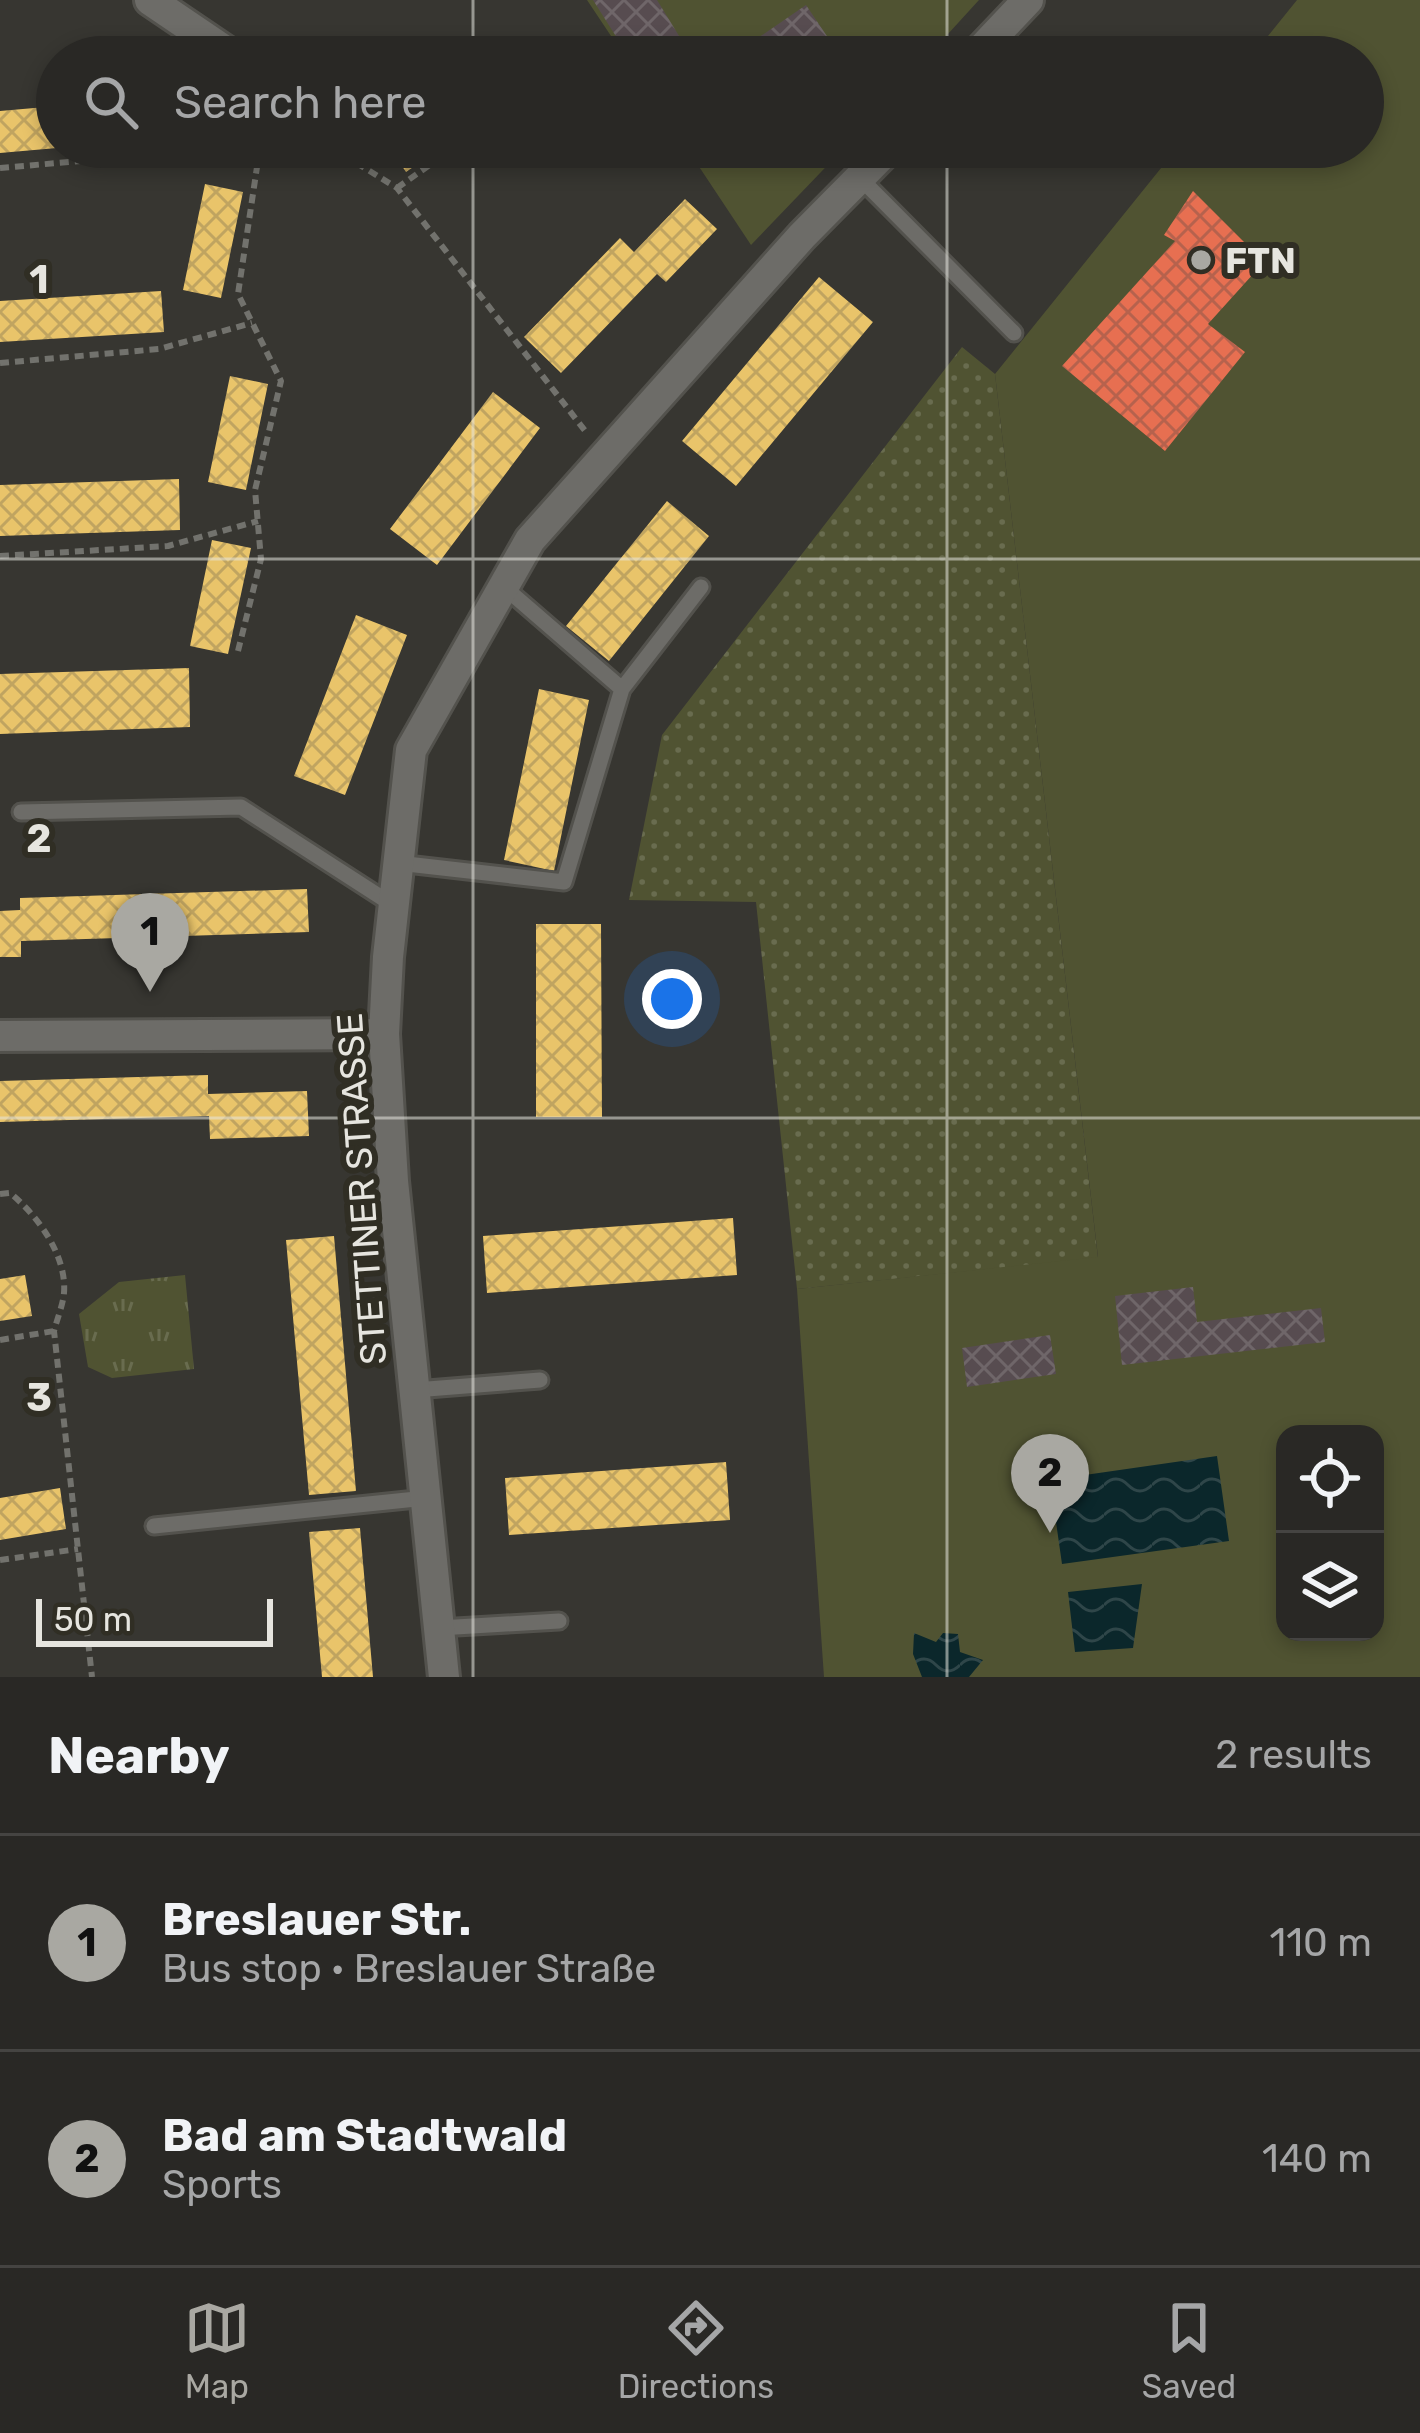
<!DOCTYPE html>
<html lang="en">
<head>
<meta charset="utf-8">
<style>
  :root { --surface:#292825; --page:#353432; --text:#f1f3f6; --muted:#a5a6a7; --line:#454442; --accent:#a9a8a2 }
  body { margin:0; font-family:Rubik,sans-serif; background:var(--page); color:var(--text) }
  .controls { position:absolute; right:36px; bottom:36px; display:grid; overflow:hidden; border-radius:24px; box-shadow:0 6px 18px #0003 }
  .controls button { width:108px; height:108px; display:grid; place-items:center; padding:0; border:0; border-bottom:3px solid var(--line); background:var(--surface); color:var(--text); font:60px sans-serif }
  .scale { position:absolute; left:36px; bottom:30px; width:237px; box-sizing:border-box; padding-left:12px; border:6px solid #e6e5df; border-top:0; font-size:33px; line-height:42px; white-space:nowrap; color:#e6e5df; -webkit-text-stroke:9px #302e24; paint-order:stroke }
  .you { position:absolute; left:672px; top:999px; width:42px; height:42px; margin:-30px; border:9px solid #fff; border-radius:50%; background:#1a73e8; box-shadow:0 0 0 18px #1a73e833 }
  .badge { display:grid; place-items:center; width:78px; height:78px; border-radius:50%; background:var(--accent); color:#111; font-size:39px; font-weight:700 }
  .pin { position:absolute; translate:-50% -99px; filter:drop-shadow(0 3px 6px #0008) }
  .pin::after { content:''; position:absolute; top:63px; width:42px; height:36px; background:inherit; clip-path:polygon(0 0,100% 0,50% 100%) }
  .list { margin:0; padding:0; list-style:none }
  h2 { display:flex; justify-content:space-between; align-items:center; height:156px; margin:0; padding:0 48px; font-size:51px }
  h2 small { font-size:39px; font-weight:400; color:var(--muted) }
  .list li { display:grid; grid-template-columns:78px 1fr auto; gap:36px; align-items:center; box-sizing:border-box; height:216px; padding:0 48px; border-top:3px solid var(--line) }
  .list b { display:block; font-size:45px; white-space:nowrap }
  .list p { margin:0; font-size:39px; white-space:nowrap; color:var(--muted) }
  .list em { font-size:39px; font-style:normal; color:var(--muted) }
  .icon { flex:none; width:66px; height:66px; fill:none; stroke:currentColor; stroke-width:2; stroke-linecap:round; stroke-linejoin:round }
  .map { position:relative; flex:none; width:1420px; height:1677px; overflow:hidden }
  .search { position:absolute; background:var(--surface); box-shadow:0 6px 18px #0003; left:36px; right:36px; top:36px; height:132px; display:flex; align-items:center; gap:30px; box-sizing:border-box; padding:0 42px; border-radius:66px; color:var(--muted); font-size:45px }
  .sheet { height:588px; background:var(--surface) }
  nav { display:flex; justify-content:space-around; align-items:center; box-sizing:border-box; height:168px; border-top:3px solid var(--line); background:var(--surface); font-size:33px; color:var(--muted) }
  nav a { display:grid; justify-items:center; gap:6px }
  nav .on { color:var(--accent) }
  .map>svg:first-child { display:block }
  .grass { fill:url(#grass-dots) }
  .park { fill:url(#park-tufts) }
  .garden { fill:#505332; fill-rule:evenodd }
  .water { fill:url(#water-waves) }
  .homes { fill:url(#homes-cross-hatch) }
  .shops { fill:url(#shops-cross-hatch) }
  .building { fill:url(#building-cross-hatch) }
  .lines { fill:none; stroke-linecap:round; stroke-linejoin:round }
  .service-casing { stroke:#53524d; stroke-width:21 }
  .minor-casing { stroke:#53524d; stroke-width:36 }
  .path { stroke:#72726d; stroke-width:6; stroke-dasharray:9 6; stroke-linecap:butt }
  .service { stroke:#6d6c68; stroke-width:15 }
  .minor { stroke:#6d6c68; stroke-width:30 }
  .grid { fill:none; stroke:#e6e5df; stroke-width:3; stroke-opacity:0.55 }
  .poi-dot { fill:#a9a8a2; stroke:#302e24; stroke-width:4.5 }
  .labels { text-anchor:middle; stroke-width:12; stroke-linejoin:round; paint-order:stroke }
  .poi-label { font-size:36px; font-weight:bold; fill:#e6e5df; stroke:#302e24; text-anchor:start }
  .street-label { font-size:36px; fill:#e6e5df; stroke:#302e24 }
  .grid-label { font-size:39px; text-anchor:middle; font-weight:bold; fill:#e6e5df; stroke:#302e24; stroke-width:12; stroke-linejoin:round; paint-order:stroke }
</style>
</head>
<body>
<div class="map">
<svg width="1420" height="1677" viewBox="0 0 1420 1677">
  <defs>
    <pattern id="grass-dots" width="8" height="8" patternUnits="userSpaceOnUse" patternTransform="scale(3)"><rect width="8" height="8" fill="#505332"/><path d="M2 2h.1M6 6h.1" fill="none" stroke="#696c4f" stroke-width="1.8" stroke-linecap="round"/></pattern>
    <pattern id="park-tufts" width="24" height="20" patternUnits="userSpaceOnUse" patternTransform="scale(3)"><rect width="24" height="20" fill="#505332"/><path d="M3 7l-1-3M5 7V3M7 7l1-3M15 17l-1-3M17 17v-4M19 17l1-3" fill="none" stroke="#696c4f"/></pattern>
    <pattern id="water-waves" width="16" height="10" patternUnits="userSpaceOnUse" patternTransform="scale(3)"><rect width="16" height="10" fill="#0b272b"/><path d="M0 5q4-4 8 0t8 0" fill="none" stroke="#2f4649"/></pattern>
    <pattern id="homes-cross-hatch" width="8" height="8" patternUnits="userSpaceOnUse" patternTransform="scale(3)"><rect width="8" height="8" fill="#e9c46a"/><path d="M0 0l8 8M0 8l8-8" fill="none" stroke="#c0a460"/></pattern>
    <pattern id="shops-cross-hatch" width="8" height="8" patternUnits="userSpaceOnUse" patternTransform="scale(3)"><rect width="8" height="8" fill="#e76f51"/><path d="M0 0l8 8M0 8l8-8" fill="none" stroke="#b6624d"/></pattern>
    <pattern id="building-cross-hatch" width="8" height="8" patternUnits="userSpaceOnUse" patternTransform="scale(3)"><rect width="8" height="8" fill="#574c50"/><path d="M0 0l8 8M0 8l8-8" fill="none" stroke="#6f6669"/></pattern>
  </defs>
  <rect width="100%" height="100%" fill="#373631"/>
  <!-- grass -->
  <path class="grass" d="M 962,347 L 995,374 L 1098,1258 L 797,1289 L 756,902 L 629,900 L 662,735 Z"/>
  <!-- park -->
  <path class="park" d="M 185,1275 L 194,1369 L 112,1378 L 88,1367 L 79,1314 L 119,1282 Z"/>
  <!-- garden -->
  <path class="garden" d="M 587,0 L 979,0 L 927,57 L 625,57 Z
    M 1297,0 L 1420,0 L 1420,1677 L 824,1677 L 797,1289 L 1098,1257 L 995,374 L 1178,147 L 1363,147 L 1363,57 L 1251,57 ZM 1285,1434 L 1375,1434 L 1375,1632 L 1285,1632 Z
    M 686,147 L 845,147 L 751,245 Z"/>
  <!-- water -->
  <path class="water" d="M 1217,1456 L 1229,1541 L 1062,1564 L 1050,1480 Z
    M 1142,1584 L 1133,1648 L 1075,1652 L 1068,1592 Z
    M 914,1633 L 936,1642 L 943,1633 L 958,1634 L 960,1652 L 983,1660 L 969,1677 L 922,1677 L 913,1654 Z"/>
  <!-- homes -->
  <path class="homes" d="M 57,106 L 57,148 L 0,153 L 0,111 Z
    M 389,147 L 442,147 L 406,172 Z
    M 205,184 L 243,192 L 221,298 L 183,290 Z
    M 685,199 L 717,229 L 666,282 L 657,274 L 561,373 L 524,337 L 620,238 L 634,252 Z
    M 819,277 L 873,322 L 736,486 L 682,441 Z
    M 161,291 L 164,332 L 0,342 L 0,301 Z
    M 230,376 L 268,384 L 246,490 L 208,482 Z
    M 493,392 L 540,428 L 437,565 L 390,529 Z
    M 179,479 L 180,530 L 0,536 L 0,485 Z
    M 667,501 L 709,536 L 609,661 L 566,626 Z
    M 212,540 L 251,548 L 228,654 L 190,646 Z
    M 356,615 L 407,635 L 345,795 L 294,776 Z
    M 189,668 L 190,727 L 0,734 L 0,674 Z
    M 539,689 L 589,700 L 554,871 L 504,860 Z
    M 307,889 L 309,932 L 21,941 L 21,957 L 0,957 L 0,911 L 20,910 L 20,898 Z
    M 536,924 L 601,924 L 602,1117 L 536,1117 Z
    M 208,1075 L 208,1094 L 307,1091 L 309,1136 L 210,1139 L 209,1116 L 0,1122 L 0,1081 Z
    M 733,1218 L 737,1275 L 487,1293 L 483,1236 Z
    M 334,1236 L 356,1491 L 309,1495 L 286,1240 Z
    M 25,1275 L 32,1316 L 0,1321 L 0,1279 Z
    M 726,1462 L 730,1520 L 509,1535 L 505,1478 Z
    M 60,1488 L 66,1529 L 0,1540 L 0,1498 Z
    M 360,1528 L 373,1677 L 322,1677 L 309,1532 Z"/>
  <!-- shops -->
  <path class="shops" d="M 1193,191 L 1264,262 L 1208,324 L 1245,352 L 1165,451 L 1062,366 L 1175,241 L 1164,235 Z"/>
  <!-- building -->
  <path class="building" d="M 593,0 L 657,0 L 692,57 L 629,57 Z
    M 806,5 L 841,57 L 743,57 L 739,51 Z
    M 1193,1287 L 1197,1322 L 1321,1308 L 1325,1342 L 1122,1365 L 1115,1296 Z
    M 1050,1335 L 1056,1374 L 967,1387 L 962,1348 Z"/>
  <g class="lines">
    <defs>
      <path id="service" d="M 860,178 L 1014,333
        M 622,689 L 701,587
        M 21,812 L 241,807 L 393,905
        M 398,863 L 564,882 L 622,689 L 504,587
        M 415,1390 L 540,1380
        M 154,1526 L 426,1498
        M 439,1628 L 559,1621"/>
      <path id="minor" d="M 150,0 L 234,57
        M 974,57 L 1028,0
        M 0,1036 L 384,1034
        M 444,1677 L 393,1181 L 384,1034 L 388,957 L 411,750 L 530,540 L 802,236 L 890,147"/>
    </defs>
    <!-- service casing -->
    <use href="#service" class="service-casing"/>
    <!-- minor casing -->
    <use href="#minor" class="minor-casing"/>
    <!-- path -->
    <path class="path" d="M 331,147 L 397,188 L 586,432
      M 0,168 L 150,155 L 257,165
      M 397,188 L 455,147
      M 0,363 L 159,349 L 252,323
      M 0,556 L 168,546 L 258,521
      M 238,651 L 261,559 L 255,490 L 281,381 L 238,294 L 260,147
      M 0,1194 L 10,1193 C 37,1215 67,1255 64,1293 C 63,1305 57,1319 54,1331 L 92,1677
      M 0,1340 L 54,1331
      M 0,1560 L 78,1549"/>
    <!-- service -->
    <use href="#service" class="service"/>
    <!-- minor -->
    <use href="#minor" class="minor"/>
  </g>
  <!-- grid -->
  <path class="grid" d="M 473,0 L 473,57M 947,0 L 947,57M 473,147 L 473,1677M 947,147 L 947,1677M 0,559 L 1420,559M 0,1118 L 1420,1118"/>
  <!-- markers -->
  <circle class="poi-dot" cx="1201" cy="260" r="12"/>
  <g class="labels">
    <!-- poi labels -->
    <g class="poi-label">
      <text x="1225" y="273">FTN</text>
    </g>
    <!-- street labels -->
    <g class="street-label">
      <text transform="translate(361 1189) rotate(-94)" y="13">STETTINER STRASSE</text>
    </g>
  </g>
  <g class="grid-label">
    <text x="39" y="293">1</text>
    <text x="39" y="852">2</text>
    <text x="39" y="1411">3</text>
  </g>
</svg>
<div class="controls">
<button><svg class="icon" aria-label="locate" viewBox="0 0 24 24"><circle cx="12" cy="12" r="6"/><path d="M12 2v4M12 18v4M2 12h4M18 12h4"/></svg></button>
<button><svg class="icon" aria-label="layers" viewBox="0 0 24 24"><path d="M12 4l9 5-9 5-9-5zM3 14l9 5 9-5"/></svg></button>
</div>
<div class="scale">50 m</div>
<div class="you"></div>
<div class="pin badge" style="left:150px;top:992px">1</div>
<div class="pin badge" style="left:1050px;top:1533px">2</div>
<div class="search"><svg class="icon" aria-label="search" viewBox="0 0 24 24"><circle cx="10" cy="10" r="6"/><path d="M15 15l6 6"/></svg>Search here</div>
</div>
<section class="sheet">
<h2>Nearby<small>2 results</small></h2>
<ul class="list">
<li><span class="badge">1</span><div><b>Breslauer Str.</b><p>Bus stop · Breslauer Straße</p></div><em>110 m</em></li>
<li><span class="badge">2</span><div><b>Bad am Stadtwald</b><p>Sports</p></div><em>140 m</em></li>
</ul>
</section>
<nav>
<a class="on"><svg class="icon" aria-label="map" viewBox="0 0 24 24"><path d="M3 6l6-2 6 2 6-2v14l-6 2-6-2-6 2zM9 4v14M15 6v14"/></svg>Map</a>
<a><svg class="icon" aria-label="directions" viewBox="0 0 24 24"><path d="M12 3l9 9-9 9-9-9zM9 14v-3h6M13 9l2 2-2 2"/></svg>Directions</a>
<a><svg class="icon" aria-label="saved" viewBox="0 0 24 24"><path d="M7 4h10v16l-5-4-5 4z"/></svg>Saved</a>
</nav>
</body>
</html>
